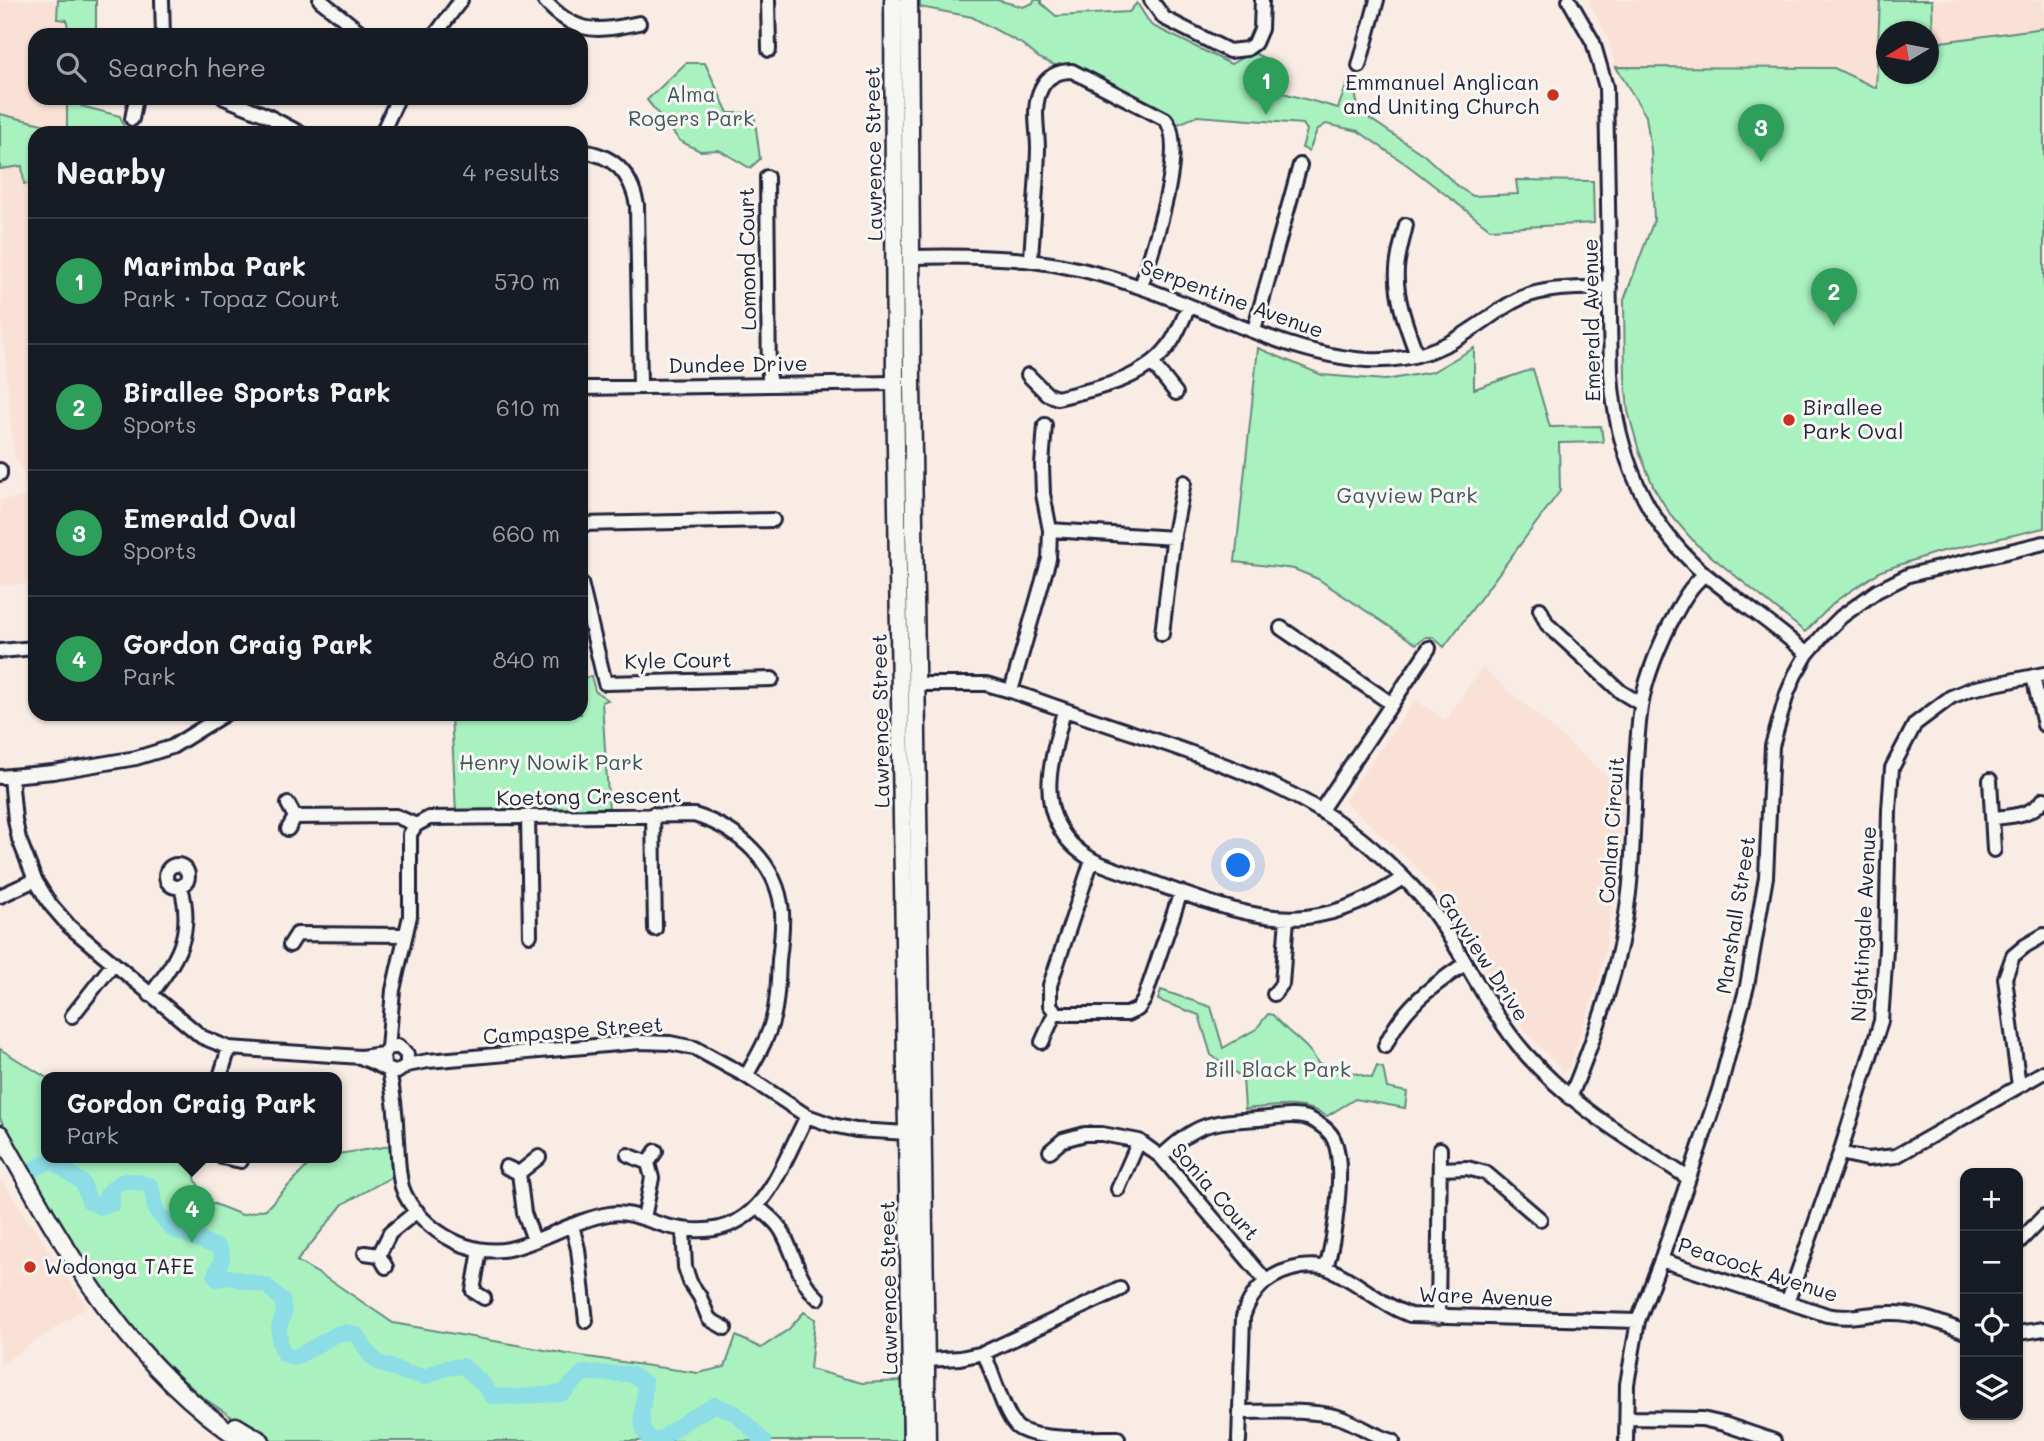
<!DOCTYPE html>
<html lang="en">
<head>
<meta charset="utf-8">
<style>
  :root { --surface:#171b24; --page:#242831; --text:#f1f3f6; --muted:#9ea1a6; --line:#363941; --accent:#c8321e }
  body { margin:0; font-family:Mali,sans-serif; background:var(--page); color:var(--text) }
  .controls { position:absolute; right:21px; bottom:21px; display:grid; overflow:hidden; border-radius:14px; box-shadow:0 2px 5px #0004 }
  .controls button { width:63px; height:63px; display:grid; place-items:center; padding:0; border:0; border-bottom:2px solid var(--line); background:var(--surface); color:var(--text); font:35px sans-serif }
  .compass { position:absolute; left:1876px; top:21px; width:63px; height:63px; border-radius:50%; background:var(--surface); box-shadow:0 2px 5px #0004; rotate:260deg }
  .you { position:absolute; left:1239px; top:866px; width:24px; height:24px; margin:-18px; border:5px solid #fff; border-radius:50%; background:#1a73e8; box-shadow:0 0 0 10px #1a73e833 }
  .badge { display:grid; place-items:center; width:46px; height:46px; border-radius:50%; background:var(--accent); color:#fff; font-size:23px; font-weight:700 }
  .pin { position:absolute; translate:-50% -58px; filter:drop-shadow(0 2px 4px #0008) }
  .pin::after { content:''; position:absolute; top:37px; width:24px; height:21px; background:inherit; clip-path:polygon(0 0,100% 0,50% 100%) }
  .popup { position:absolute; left:41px; top:1072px; width:301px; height:91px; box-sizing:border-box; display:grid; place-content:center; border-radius:14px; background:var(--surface); filter:drop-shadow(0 2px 5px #0005); font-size:23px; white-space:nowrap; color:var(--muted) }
  .popup b { font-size:26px; color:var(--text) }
  .popup::after { content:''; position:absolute; left:50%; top:100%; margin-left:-14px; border:14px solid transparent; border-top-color:var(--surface) }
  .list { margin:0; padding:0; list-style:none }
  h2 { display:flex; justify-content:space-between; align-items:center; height:91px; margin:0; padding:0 28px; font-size:30px }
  h2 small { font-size:23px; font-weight:400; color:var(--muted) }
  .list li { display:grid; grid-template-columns:46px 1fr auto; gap:21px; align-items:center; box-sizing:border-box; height:126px; padding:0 28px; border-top:2px solid var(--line) }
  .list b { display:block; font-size:26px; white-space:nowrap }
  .list p { margin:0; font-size:23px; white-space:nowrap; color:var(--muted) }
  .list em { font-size:23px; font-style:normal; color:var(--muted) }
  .icon { flex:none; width:38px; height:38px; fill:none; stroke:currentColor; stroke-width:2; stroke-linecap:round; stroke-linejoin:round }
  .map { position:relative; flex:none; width:2044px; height:1441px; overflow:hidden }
  .search { position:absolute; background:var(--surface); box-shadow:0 2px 5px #0004; left:28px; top:28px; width:560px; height:77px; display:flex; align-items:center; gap:18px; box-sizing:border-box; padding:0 24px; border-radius:21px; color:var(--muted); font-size:26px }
  .panel { position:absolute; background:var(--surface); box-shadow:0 2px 5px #0004; left:28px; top:126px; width:560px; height:595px; border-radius:21px }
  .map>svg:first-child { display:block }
  .built { fill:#fae1d6 }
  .green { fill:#a9f2c0; stroke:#668a7e; stroke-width:2; fill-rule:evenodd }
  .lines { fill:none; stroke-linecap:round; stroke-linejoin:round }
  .river { stroke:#8cdde5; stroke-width:16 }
  .minor-casing { stroke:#22223b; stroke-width:18 }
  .major-casing { stroke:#22223b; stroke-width:21 }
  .minor { stroke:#f6f6f2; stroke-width:12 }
  .major { stroke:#f6f6f2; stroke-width:16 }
  .poi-dot { fill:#c8321e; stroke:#f6f6f2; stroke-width:2.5 }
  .labels { text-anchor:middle; stroke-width:6; stroke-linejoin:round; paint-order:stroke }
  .poi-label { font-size:21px; fill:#22223b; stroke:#f6f6f2; text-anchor:start }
  .park-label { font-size:21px; fill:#44565c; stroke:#f6f6f2 }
  .street-label { font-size:21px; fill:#22223b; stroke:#f6f6f2 }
</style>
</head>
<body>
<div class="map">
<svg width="2044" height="1441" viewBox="0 0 2044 1441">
  <rect width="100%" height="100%" fill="#f8ece5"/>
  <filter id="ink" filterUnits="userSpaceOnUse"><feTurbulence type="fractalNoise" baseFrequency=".0143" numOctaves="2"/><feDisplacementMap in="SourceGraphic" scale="14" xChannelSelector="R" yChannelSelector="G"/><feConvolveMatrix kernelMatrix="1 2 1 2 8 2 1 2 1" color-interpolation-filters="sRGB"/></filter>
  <g filter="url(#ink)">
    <!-- built -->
    <path class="built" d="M 0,0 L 58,0 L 57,19 L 68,20 L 68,35 L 35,35 L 35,98 L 67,98 L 67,130 L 0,114 Z
      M 1588,0 L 1880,0 L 1877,88 L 1834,68 L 1616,67 L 1607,36 Z
      M 1932,0 L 2044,0 L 2044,28 L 1933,43 Z
      M 23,166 L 24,184 L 35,183 L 35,583 L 0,586 L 0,500 L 26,497 L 24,474 L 14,454 L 1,317 L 3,230 L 0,169 Z
      M 1484,669 L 1623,790 L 1620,868 L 1600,975 L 1569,1069 L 1563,1071 L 1525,1030 L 1507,1005 L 1476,949 L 1437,891 L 1414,864 L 1344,801 L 1415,700 L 1446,720 L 1480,670 Z
      M 0,1178 L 87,1307 L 0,1365 Z"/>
    <!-- green -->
    <path class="green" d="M 58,0 L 96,0 L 96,35 L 68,35 L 67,20 L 57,19 Z
      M 920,0 L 997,0 L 1023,7 L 1033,3 L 1034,0 L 1041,0 L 1041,3 L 1056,16 L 1129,12 L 1137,3 L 1151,25 L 1231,64 L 1252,52 L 1270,61 L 1269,78 L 1272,90 L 1338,108 L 1348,81 L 1358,84 L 1356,98 L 1360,112 L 1424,155 L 1460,188 L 1473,196 L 1518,194 L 1516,180 L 1593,181 L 1594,223 L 1490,229 L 1410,167 L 1358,131 L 1326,124 L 1317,130 L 1309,151 L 1302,148 L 1307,130 L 1303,124 L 1197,116 L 1176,125 L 1167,114 L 1147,101 L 1077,65 L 1059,67 L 1039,58 L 1022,44 L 972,17 L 920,7 Z
      M 1880,0 L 1932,0 L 1933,43 L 2044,28 L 2044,528 L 1935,553 L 1881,571 L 1837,600 L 1805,632 L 1696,544 L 1670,514 L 1654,488 L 1639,451 L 1628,411 L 1625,376 L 1624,300 L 1654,220 L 1651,150 L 1646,116 L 1616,67 L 1834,68 L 1876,88 ZM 1886,32 L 1928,32 L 1928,74 L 1886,74 Z
      M 686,63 L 705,63 L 728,113 L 754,113 L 760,159 L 750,168 L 719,150 L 700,151 L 680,141 L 647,100 Z
      M 67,98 L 82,98 L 81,106 L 120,116 L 126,133 L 35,133 L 35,183 L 24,184 L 22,166 L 0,169 L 0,114 L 67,130 Z
      M 1258,348 L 1322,375 L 1385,380 L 1432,372 L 1474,348 L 1474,389 L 1533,369 L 1550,427 L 1601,426 L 1603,442 L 1559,443 L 1560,491 L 1444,647 L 1433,637 L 1426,637 L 1416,644 L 1318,579 L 1294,569 L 1235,562 Z
      M 591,676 L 595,691 L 608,700 L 602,702 L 609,811 L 456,812 L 451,714 L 581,714 L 581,679 Z
      M 1161,990 L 1211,1007 L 1223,1048 L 1256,1029 L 1268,1014 L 1273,1015 C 1286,1033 1308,1043 1318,1063 L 1372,1078 L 1377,1066 L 1383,1068 L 1387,1088 L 1407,1092 L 1405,1108 L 1355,1099 L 1327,1116 C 1302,1100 1273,1107 1245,1109 L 1243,1078 L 1211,1055 L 1199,1015 L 1158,1000 Z
      M 0,1049 L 47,1078 L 47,1157 L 190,1157 L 196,1181 L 207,1201 L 242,1215 L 266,1209 L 315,1158 L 337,1157 L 337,1154 L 392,1146 L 393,1176 L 343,1204 L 297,1261 L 336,1284 L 393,1323 L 567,1354 L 698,1373 L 725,1367 L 736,1336 L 761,1348 L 789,1329 L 804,1312 L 815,1319 L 810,1369 L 862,1383 L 903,1381 L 902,1441 L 268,1441 L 202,1397 L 168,1366 L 115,1308 L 19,1157 L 0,1118 Z"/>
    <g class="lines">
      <!-- river -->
      <path class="river" d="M 36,1168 L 51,1160 L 83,1183 L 89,1201 L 100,1207 L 112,1204 L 112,1197 L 106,1196 C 121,1176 129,1179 151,1186 L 156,1211 L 172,1229 L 217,1247 C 227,1256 220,1263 215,1274 L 217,1279 L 229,1277 L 267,1286 L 282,1300 L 284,1313 L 279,1327 L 280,1343 L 284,1354 L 294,1358 L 337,1334 L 346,1332 L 357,1335 L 370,1355 L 379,1363 L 406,1373 L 425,1377 L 445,1368 L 463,1366 L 484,1385 L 492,1396 L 518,1397 L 563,1393 L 583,1373 L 630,1374 L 645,1383 C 645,1402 636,1422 648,1438 L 658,1441 L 689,1419 L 715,1405 L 735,1413 L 764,1441"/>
      <defs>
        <path id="minor" d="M 162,0 L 163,35
          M 320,0 L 364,35
          M 544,0 C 575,35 597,32 639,23
          M 768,0 L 769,50
          M 1151,0 L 1164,18 L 1229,51 L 1247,49 L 1255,43 L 1261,29 L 1262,0
          M 1569,0 L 1593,42 L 1606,87 L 1611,374 C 1616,452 1645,524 1706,575 C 1739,602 1775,625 1807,654
          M 435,35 L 461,0
          M 1359,66 L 1377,0
          M 224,98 L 266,115 L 300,133
          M 132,119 L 136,98
          M 382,133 L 398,98
          M 581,151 C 614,155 631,173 637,205 L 640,386
          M 767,177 L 769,384
          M 1406,225 C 1403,239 1398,254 1397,269 C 1395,298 1407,328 1417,355
          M 911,257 C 996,255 1059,258 1140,287 C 1213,312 1290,355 1367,360 C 1405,362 1441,351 1472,329 C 1488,319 1503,306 1521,298 C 1549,286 1580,289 1610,287
          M 1031,259 C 1033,223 1037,186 1038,149 C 1038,129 1032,107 1041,89 C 1047,76 1059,71 1072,71 L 1165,119 C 1189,146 1151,253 1141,287
          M 1254,330 L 1300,165
          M 1153,364 L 1176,393
          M 1028,375 L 1047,394 L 1057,398 C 1099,388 1148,379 1172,341 C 1179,330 1184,317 1189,306
          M 581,388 L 895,383
          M 0,470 L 0,474
          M 581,524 L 773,520
          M 1050,530 L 1174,538
          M 581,583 L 605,683 L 772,679
          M 1540,609 L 1547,624 L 1621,692 L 1641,704
          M 1281,628 L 1392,704
          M 1162,634 L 1174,534 L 1184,482
          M 0,651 L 35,648
          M 2033,676 L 2044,725
          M 917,684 L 986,684 L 1011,691 C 1059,708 1108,725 1157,741 C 1240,769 1321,798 1385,860 C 1407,880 1429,903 1444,928 C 1471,969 1492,1015 1525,1053 C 1570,1105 1631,1140 1688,1178
          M 1011,691 L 1049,559 L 1050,530 L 1043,494 L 1042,465 L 1045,425
          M 1064,710 C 1056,746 1039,789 1058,825 C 1065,839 1077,851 1091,859 C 1107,868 1128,873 1146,880 C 1193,897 1256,923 1306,917 C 1343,913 1372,898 1403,878
          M 0,777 L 53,772 L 136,758 L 172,747 L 225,714
          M 11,777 L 15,820 L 19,839 L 35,880 L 50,904 L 69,926 L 202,1037 L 229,1048 L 361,1057 L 383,1054
          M 1990,780 L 1994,850
          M 288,804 L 295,817
          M 1321,810 L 1429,648
          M 653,814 L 655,929
          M 528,816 L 530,935
          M 1993,818 C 2013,816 2031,816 2044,799
          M 288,829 L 295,817 L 396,816 L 416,825
          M 1092,860 L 1050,985 L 1050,1005 L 1057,1014 L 1127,1014 L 1138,1009 L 1144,1000 L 1181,892
          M166 876a11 11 0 1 1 22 0a11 11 0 1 1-22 0Z
          M 0,896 L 35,880
          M 290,945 L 297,934 L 405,935
          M 1274,994 L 1282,984 L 1287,918
          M 150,995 C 178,960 194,933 181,887
          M 72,1016 L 113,964
          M 1042,1042 L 1055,1013
          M 1385,1046 C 1403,1006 1431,987 1466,963
          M 388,1048 L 393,990 L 410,916 L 410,834 L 416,825 L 429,818 L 694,815 C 738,828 778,863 782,912 C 783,928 781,944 779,960 C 778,979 778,1000 773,1018 C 768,1039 756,1058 746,1076
          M 364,1059 C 375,1062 388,1072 397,1072 L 407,1065 L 407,1054 L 398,1046 L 388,1048 L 383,1054 L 384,1066
          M 407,1065 L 428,1061 L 640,1042 L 670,1043 L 695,1048 L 746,1076 L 807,1116 L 832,1125 L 856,1130 L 908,1133
          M 389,1071 C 394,1094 396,1116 397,1140 C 398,1155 398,1172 402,1187 C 409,1209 432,1230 452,1240 C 469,1249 491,1253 509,1249 C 543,1241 574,1220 609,1214 C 631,1210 651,1223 671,1227 C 759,1246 774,1180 807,1116
          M 220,1077 L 229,1048
          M 2019,1086 L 2005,978 L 2013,956 L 2025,946 L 2044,935
          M 1570,1098 C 1597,1032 1621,964 1629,893 C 1636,831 1632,768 1641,707 C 1645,680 1657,651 1669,626 C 1679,607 1688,588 1705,574
          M 1050,1151 L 1063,1140 L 1085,1134 L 1102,1134 L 1139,1141 L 1161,1157 L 1266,1281
          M 1840,1153 L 1867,1159 L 1896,1156 L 2044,1072
          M 628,1155 L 648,1163 L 656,1151
          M 222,1157 L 241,1161
          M 1161,1157 C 1196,1123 1210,1122 1257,1119 C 1274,1118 1294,1113 1310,1119 C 1320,1124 1330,1130 1334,1140 C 1346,1165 1334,1241 1326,1268
          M 506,1167 L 519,1173 L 524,1213 L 534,1240
          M 1440,1169 L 1467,1168 L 1486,1173 L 1540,1219
          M 519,1173 L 539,1157
          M 1118,1189 L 1139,1141
          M 758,1207 C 766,1214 776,1221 781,1230 C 795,1253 797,1280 818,1298
          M 644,1218 L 652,1178 L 648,1163
          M 572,1225 L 578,1249 L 586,1321
          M 683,1229 L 685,1267 L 690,1282 L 700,1297 L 709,1319 L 725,1328
          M 2018,1243 L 2044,1216
          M 480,1250 L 473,1291 L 484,1298
          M 365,1253 L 379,1255
          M 1661,1260 L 1827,1315 C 1851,1320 1866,1313 1889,1313 C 1915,1312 1941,1323 1965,1332
          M 386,1267 L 379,1255 L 390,1233 L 417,1211
          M 1788,1300 L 1840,1153 L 1881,1021 L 1886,950 L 1889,810 L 1892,768 L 1915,724 L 1951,697 L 1971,689 L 2044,674
          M 1438,1317 L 1440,1149
          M 2018,1333 L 2044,1329
          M 984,1353 C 992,1372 1004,1414 1017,1427 C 1035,1441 1093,1438 1118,1438
          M 927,1360 L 960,1358 L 984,1353 L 1120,1289
          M 1239,1412 C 1269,1412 1309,1409 1338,1417 C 1357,1423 1373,1436 1393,1441
          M 1627,1418 L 1702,1419 L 1724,1424 L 1774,1441
          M 1239,1441 L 1243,1317 C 1252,1288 1271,1272 1301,1267 C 1310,1266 1321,1266 1329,1269 C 1358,1281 1379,1304 1410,1315 L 1638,1321
          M 1626,1441 L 1627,1384 L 1638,1321 L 1661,1260 L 1719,1090 L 1747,986 L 1766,877 L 1772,746 L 1787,694 L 1795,675 L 1807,654 L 1824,634 L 1841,617 L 1877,591 L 1909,575 L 2044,543"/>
        <path id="major" d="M 893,0 L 895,383 L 912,1441
          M 909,0 L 912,383 L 927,1441
          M 0,1134 C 66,1251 127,1364 243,1441
          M 236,1426 L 261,1441"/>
      </defs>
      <!-- minor casing -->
      <use href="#minor" class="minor-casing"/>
      <!-- major casing -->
      <use href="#major" class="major-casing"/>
      <!-- minor -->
      <use href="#minor" class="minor"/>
      <!-- major -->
      <use href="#major" class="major"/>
    </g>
  </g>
  <!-- markers -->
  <g class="poi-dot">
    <circle cx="1553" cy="95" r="7"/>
    <circle cx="1789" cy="420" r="7"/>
    <circle cx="30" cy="1267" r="7"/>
  </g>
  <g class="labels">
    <!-- poi labels -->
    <g class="poi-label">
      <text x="1539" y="90" text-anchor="end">Emmanuel Anglican<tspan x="1539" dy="24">and Uniting Church</tspan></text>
      <text x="1803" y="415">Birallee<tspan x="1803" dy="24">Park Oval</tspan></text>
      <text x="44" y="1274">Wodonga TAFE</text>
    </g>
    <!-- park labels -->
    <g class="park-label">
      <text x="691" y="102">Alma<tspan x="691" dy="24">Rogers Park</tspan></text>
      <text x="1407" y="503">Gayview Park</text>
      <text x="551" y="770">Henry Nowik Park</text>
      <text x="1278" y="1077">Bill Black Park</text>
    </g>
    <!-- street labels -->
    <g class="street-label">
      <text transform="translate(874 154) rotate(-91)" y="7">Lawrence Street</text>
      <text transform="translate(748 259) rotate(-91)" y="7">Lomond Court</text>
      <text transform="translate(1232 299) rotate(20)" y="7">Serpentine Avenue</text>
      <text transform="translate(1592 320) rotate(-91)" y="7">Emerald Avenue</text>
      <text transform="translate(738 365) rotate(-1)" y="7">Dundee Drive</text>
      <text transform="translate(678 661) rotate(-1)" y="7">Kyle Court</text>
      <text transform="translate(881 721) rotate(-91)" y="7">Lawrence Street</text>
      <text transform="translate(589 797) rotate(-1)" y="7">Koetong Crescent</text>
      <text transform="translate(1612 830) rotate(-86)" y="7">Conlan Circuit</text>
      <text transform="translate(1736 915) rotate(-81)" y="7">Marshall Street</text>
      <text transform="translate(1864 924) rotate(-87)" y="7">Nightingale Avenue</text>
      <text transform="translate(1483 957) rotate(57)" y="7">Gayview Drive</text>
      <text transform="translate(573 1031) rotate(-4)" y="7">Campaspe Street</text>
      <text transform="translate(1215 1192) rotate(49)" y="7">Sonia Court</text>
      <text transform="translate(1758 1270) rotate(18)" y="7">Peacock Avenue</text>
      <text transform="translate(889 1288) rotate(-91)" y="7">Lawrence Street</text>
      <text transform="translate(1486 1297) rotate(2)" y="7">Ware Avenue</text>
    </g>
  </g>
</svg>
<div class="controls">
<button>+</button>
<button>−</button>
<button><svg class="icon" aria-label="locate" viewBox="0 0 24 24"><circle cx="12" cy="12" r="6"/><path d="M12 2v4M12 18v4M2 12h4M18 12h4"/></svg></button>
<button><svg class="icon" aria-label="layers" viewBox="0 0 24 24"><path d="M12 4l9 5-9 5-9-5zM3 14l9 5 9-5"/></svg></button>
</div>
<svg class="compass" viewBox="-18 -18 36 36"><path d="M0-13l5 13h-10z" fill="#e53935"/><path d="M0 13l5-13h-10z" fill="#9ea1a6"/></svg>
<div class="you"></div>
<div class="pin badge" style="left:1266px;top:115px;background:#2e9e5b">1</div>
<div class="pin badge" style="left:1834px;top:326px;background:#2e9e5b">2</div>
<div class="pin badge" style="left:1761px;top:162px;background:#2e9e5b">3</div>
<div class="pin badge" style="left:192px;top:1243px;background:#2e9e5b">4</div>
<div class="popup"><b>Gordon Craig Park</b>Park</div>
<div class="search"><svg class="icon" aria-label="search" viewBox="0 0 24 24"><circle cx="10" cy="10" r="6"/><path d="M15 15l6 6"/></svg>Search here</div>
<section class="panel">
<h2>Nearby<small>4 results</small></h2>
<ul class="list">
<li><span class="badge" style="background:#2e9e5b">1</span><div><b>Marimba Park</b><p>Park · Topaz Court</p></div><em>570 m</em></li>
<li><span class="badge" style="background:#2e9e5b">2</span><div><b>Birallee Sports Park</b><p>Sports</p></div><em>610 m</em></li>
<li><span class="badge" style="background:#2e9e5b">3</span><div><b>Emerald Oval</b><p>Sports</p></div><em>660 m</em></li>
<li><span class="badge" style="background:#2e9e5b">4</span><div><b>Gordon Craig Park</b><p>Park</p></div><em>840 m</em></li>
</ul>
</section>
</div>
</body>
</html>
